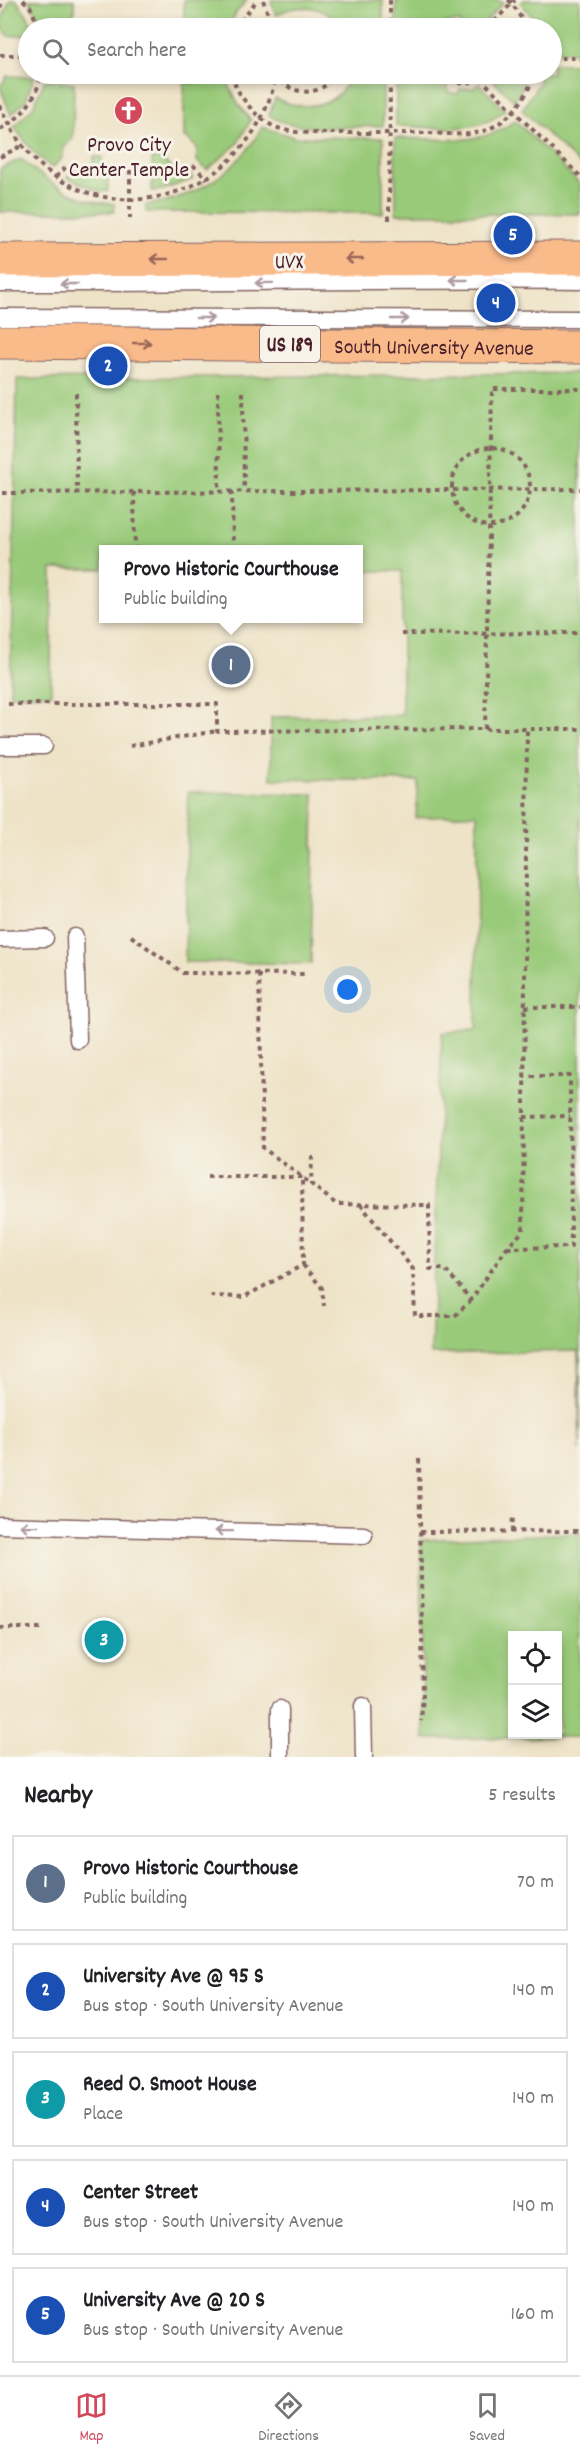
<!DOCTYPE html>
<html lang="en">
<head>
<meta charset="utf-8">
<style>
  :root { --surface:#fff; --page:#f2f2f2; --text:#202124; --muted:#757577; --line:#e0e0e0; --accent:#d1495b }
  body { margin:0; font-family:Dekko,sans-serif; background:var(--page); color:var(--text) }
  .controls { position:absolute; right:18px; bottom:18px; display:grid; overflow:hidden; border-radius:0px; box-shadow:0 3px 9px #0003 }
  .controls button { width:54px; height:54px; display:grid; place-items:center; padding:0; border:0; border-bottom:2px solid var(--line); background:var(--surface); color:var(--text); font:30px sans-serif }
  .you { position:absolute; left:348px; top:990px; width:21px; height:21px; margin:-15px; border:4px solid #fff; border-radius:50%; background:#1a73e8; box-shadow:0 0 0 9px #1a73e833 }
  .badge { display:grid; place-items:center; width:39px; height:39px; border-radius:50%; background:var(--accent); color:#fff; font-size:20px; font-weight:700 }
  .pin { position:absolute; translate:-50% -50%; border:3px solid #fff; box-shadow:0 2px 6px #0006 }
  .popup { position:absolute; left:99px; top:545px; width:264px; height:78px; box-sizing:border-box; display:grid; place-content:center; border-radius:0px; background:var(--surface); filter:drop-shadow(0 2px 4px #0005); font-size:20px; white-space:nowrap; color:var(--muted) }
  .popup b { font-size:22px; color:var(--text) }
  .popup::after { content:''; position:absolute; left:50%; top:100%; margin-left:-12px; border:12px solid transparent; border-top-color:var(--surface) }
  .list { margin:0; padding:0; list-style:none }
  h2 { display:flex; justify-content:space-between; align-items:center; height:78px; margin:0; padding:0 24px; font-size:26px }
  h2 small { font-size:20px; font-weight:400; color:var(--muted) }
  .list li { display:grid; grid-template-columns:39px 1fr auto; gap:18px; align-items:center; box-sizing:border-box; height:96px; margin:0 12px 12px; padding:0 12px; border:2px solid var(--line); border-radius:0px }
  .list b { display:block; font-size:22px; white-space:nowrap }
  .list p { margin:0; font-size:20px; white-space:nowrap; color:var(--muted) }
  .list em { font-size:20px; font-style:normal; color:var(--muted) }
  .icon { flex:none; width:33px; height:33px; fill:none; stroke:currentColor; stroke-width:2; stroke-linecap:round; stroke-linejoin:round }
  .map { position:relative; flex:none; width:580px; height:1757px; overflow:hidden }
  .search { position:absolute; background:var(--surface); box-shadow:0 3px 9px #0003; left:18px; right:18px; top:18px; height:66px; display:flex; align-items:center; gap:15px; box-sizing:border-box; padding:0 21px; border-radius:33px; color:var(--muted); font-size:22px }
  .sheet { height:618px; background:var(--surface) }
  nav { display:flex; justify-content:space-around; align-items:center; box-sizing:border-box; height:84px; border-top:2px solid var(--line); background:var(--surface); font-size:16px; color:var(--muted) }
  nav a { display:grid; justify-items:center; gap:3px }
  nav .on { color:var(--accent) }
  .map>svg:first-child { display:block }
  .green { fill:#99ca79; stroke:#727452; stroke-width:1.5; fill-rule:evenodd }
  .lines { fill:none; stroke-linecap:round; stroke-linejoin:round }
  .service-casing { stroke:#836462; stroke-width:19 }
  .trunk-casing { stroke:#836462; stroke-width:35 }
  .path { stroke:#836462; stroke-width:4; stroke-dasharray:4.5 4.5; stroke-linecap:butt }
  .service { stroke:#fff; stroke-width:16 }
  .trunk { stroke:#fabb8b; stroke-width:33 }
  .oneway { stroke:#996556 }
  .oneway2 { stroke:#ae9aa0 }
  .labels { text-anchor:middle; stroke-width:6; stroke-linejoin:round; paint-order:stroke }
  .shield { fill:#f7f3e8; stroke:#7e5f64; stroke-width:1.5 }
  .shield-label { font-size:21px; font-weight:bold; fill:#4a1f2b }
  .poi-label { font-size:22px; fill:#4a1f2b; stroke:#f7f3e8 }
  .street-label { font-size:22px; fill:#4a1f2b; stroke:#f7f3e8 }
</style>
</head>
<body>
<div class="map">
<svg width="580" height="1757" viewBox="0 0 580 1757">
  <rect width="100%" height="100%" fill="#f7f3e8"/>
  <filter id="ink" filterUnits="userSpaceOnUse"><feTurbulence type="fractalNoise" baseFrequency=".0167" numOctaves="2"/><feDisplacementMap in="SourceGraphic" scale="12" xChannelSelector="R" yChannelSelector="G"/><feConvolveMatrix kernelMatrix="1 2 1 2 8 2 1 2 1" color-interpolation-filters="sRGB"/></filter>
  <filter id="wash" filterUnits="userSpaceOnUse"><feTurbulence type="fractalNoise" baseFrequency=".008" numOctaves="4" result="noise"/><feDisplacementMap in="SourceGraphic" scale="24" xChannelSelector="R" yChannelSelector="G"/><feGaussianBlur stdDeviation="1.35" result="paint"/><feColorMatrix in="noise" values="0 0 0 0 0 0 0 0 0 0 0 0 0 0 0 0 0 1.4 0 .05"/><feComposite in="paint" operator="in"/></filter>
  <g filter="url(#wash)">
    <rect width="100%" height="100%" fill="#eee3c7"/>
    <!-- green -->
    <path class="green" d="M 10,0 L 16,0 L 27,15 L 33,28 L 28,28 L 28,35 L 8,36 L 0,24 Z
      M 29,0 L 74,0 L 74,28 L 44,28 Z
      M 184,0 L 247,0 L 236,13 L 228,28 L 184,28 Z
      M 271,0 L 383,0 L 383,28 L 344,28 C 327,6 300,2 276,15 Z
      M 396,0 L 498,0 L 503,3 L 480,28 L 460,26 L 460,22 L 447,23 L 448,28 L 396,28 Z
      M 523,0 L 580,0 L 580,52 L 552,52 L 552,28 L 536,28 L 533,18 L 521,3 Z
      M 552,64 L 580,64 L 580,165 L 522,110 L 538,85 L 541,74 L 552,74 Z
      M 350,74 L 383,74 L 383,126 C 352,126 294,134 269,115 L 275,98 C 302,112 341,108 350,74 Z
      M 396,74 L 434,74 L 431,78 L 439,86 L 443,84 L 448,87 L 448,92 L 458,94 L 460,89 L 474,88 L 479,84 L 505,110 C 478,136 430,126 396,126 Z
      M 489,74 L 528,74 L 519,94 L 514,101 L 488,75 Z
      M 7,76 L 34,77 L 26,100 L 11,115 L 0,87 Z
      M 45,80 L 61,80 L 61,83 L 74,83 L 73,138 L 63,148 L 63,157 L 52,168 L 33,152 L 14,127 L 33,107 Z
      M 196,80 L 226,80 L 239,105 L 251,120 L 237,144 L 207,170 L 197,161 L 197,148 L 187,138 L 184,138 L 184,83 L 195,83 Z
      M 515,120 L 580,184 L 580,214 L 396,214 L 395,138 C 434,138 484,148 515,120 Z
      M 262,127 L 294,137 L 383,138 L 383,213 L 146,212 L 146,205 C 196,198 238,172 262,127 Z
      M 94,157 L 102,157 L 102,169 L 108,169 L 108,191 L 101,192 L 67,178 L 73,169 L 86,169 L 94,161 Z
      M 152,158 L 165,158 L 165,162 L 175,170 L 187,170 L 193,179 L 163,190 L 152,191 Z
      M 21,159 C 49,183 76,202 114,204 L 114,212 L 0,212 L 0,169 Z
      M 580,373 L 580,1451 L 578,1351 L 431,1354 L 442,1033 L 476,1030 L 477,814 L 416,818 L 418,781 L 271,779 L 271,717 L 402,715 L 402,571 L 359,571 L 358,550 L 104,550 L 103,569 L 52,569 L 51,694 L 10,695 L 17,379 Z
      M 188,792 L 314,794 L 311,964 L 185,962 Z
      M 580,1533 L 580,1737 L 424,1739 L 421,1540 ZM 512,1636 L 558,1636 L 558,1734 L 512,1734 Z"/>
  </g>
  <g filter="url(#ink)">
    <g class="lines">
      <defs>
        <path id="service" d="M 0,283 C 193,284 387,279 580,281
          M 0,317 L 580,319
          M 0,746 L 44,746
          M 75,937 L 78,1040
          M 0,939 L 45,938
          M 0,1525 L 364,1535
          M 363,1706 L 364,1757
          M 280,1709 L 280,1757"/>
        <g id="trunk">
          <path d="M 0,260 L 580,258"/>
          <path id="s1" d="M 0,342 L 580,347"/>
        </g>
      </defs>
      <!-- service casing -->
      <use href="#service" class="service-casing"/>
      <!-- trunk casing -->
      <use href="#trunk" class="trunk-casing"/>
      <!-- path -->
      <path class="path" d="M 23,0 L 30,6 L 39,28
        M 263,0 L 273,28
        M 390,0 L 390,28
        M 508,0 L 512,3 L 527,28
        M 0,8 L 3,0
        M 236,28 L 257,0
        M 288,28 L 307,23 L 322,28
        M 488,28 L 515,0
        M 0,55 L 28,55
        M 552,58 L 580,58
        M 232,74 C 235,94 258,121 278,128 C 295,134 315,133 333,133 C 363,133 394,133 425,133 C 441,133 460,136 476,133 C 503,128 529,100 533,74
        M 274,74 C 291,96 320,99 336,74
        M 443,74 C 454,87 473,86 485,74
        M 480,78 L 580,176
        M 0,105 C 55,247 245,222 276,76
        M 0,129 C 21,120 38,96 41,74
        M 0,157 L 23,145
        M 193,165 L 207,179
        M 130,170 L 130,218
        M 56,177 L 68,165
        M 389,220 L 390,74
        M 218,392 L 219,491
        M 243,392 L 244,491
        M 76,393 L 77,492
        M452 487a39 39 0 1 1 78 0a39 39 0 1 1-78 0Z
        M 232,491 L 233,550
        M 134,492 L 135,550
        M 3,493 L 580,489
        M 401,634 L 580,633
        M 8,704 L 217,704 L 217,731 L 485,729 L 492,389 L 580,389
        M 485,729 L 580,729
        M 130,746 L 217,731
        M 131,936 L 183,973 L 306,974
        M 259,974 L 263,1148 L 311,1184
        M 525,1007 L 580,1007
        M 524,1117 L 570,1116
        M 312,1156 L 311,1184 L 336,1204 L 429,1205 L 430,1269 L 445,1269 L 471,1300 L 507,1248 L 523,1231 L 527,729
        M 207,1177 L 302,1177 L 303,1265 L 244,1297 L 207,1296
        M 360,1204 L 413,1269 L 415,1316 L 455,1316 L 471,1300
        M 507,1248 L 571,1247 L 570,1076 L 524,1076
        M 303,1265 L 322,1288 L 324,1306
        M 419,1459 L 423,1695 L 421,1721
        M 420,1532 L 580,1531
        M 512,1532 L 513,1515
        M 0,1628 L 44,1628"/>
      <!-- service -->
      <use href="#service" class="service"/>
      <!-- trunk -->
      <use href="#trunk" class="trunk"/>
    </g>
    <!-- one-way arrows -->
    <defs><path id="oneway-shaft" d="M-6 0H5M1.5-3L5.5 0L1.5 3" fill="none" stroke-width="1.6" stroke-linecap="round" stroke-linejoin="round" transform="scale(1.5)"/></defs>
    <g class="oneway">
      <use href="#oneway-shaft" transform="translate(159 259) rotate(180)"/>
      <use href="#oneway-shaft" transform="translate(354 259) rotate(180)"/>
      <use href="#oneway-shaft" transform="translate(142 343)"/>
    </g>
    <g class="oneway2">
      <use href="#oneway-shaft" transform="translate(459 280) rotate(-180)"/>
      <use href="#oneway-shaft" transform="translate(264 283) rotate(179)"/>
      <use href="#oneway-shaft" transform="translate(69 284) rotate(-180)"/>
      <use href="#oneway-shaft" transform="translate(205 318)"/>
      <use href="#oneway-shaft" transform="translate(400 319)"/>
      <use href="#oneway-shaft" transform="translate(29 1526) rotate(-179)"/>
      <use href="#oneway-shaft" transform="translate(224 1531) rotate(-179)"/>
    </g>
  </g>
  <!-- icons -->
  <defs>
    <symbol id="church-disc" viewBox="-11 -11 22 22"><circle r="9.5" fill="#d1495b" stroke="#f7f3e8"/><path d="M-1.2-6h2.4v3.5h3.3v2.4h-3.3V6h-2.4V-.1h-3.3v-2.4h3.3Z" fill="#fff"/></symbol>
  </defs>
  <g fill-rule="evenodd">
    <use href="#church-disc" x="112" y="94" width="33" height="33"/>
  </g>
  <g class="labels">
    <!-- shield labels -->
    <rect class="shield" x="260" y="326" width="60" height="36" rx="4.5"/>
    <g class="shield-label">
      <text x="290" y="351">US 189</text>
    </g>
    <!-- poi labels -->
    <g class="poi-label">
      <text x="129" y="151">Provo City<tspan x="129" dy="25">Center Temple</tspan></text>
    </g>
    <!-- street labels -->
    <g class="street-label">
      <text transform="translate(289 260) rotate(-1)" y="8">UVX</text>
      <text dy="8" stroke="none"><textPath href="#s1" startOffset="434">South University Avenue</textPath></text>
    </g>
  </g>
</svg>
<div class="controls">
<button><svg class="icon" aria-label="locate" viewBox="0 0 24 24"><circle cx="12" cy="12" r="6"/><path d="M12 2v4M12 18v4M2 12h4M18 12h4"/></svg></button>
<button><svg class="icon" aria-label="layers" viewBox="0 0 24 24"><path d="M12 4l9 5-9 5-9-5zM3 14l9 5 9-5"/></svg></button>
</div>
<div class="you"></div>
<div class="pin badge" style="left:231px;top:665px;background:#5c6f8a">1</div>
<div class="popup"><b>Provo Historic Courthouse</b>Public building</div>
<div class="pin badge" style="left:108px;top:366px;background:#1a4fb4">2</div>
<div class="pin badge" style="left:104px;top:1640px;background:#0f9aa8">3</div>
<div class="pin badge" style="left:496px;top:303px;background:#1a4fb4">4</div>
<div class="pin badge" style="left:513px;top:235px;background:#1a4fb4">5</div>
<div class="search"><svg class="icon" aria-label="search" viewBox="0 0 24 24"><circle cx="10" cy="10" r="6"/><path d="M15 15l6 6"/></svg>Search here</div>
</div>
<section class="sheet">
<h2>Nearby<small>5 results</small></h2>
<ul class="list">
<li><span class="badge" style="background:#5c6f8a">1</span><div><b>Provo Historic Courthouse</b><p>Public building</p></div><em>70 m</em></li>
<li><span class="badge" style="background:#1a4fb4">2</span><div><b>University Ave @ 95 S</b><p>Bus stop · South University Avenue</p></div><em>140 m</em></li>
<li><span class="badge" style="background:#0f9aa8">3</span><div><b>Reed O. Smoot House</b><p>Place</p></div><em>140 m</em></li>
<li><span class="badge" style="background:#1a4fb4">4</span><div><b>Center Street</b><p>Bus stop · South University Avenue</p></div><em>140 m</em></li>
<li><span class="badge" style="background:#1a4fb4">5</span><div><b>University Ave @ 20 S</b><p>Bus stop · South University Avenue</p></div><em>160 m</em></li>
</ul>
</section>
<nav>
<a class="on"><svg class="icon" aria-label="map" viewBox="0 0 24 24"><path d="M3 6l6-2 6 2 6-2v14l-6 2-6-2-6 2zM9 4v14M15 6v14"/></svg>Map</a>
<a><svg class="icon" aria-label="directions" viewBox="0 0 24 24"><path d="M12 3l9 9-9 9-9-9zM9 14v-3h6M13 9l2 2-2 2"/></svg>Directions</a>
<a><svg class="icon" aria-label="saved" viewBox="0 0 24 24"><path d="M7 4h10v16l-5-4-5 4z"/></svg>Saved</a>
</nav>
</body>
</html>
